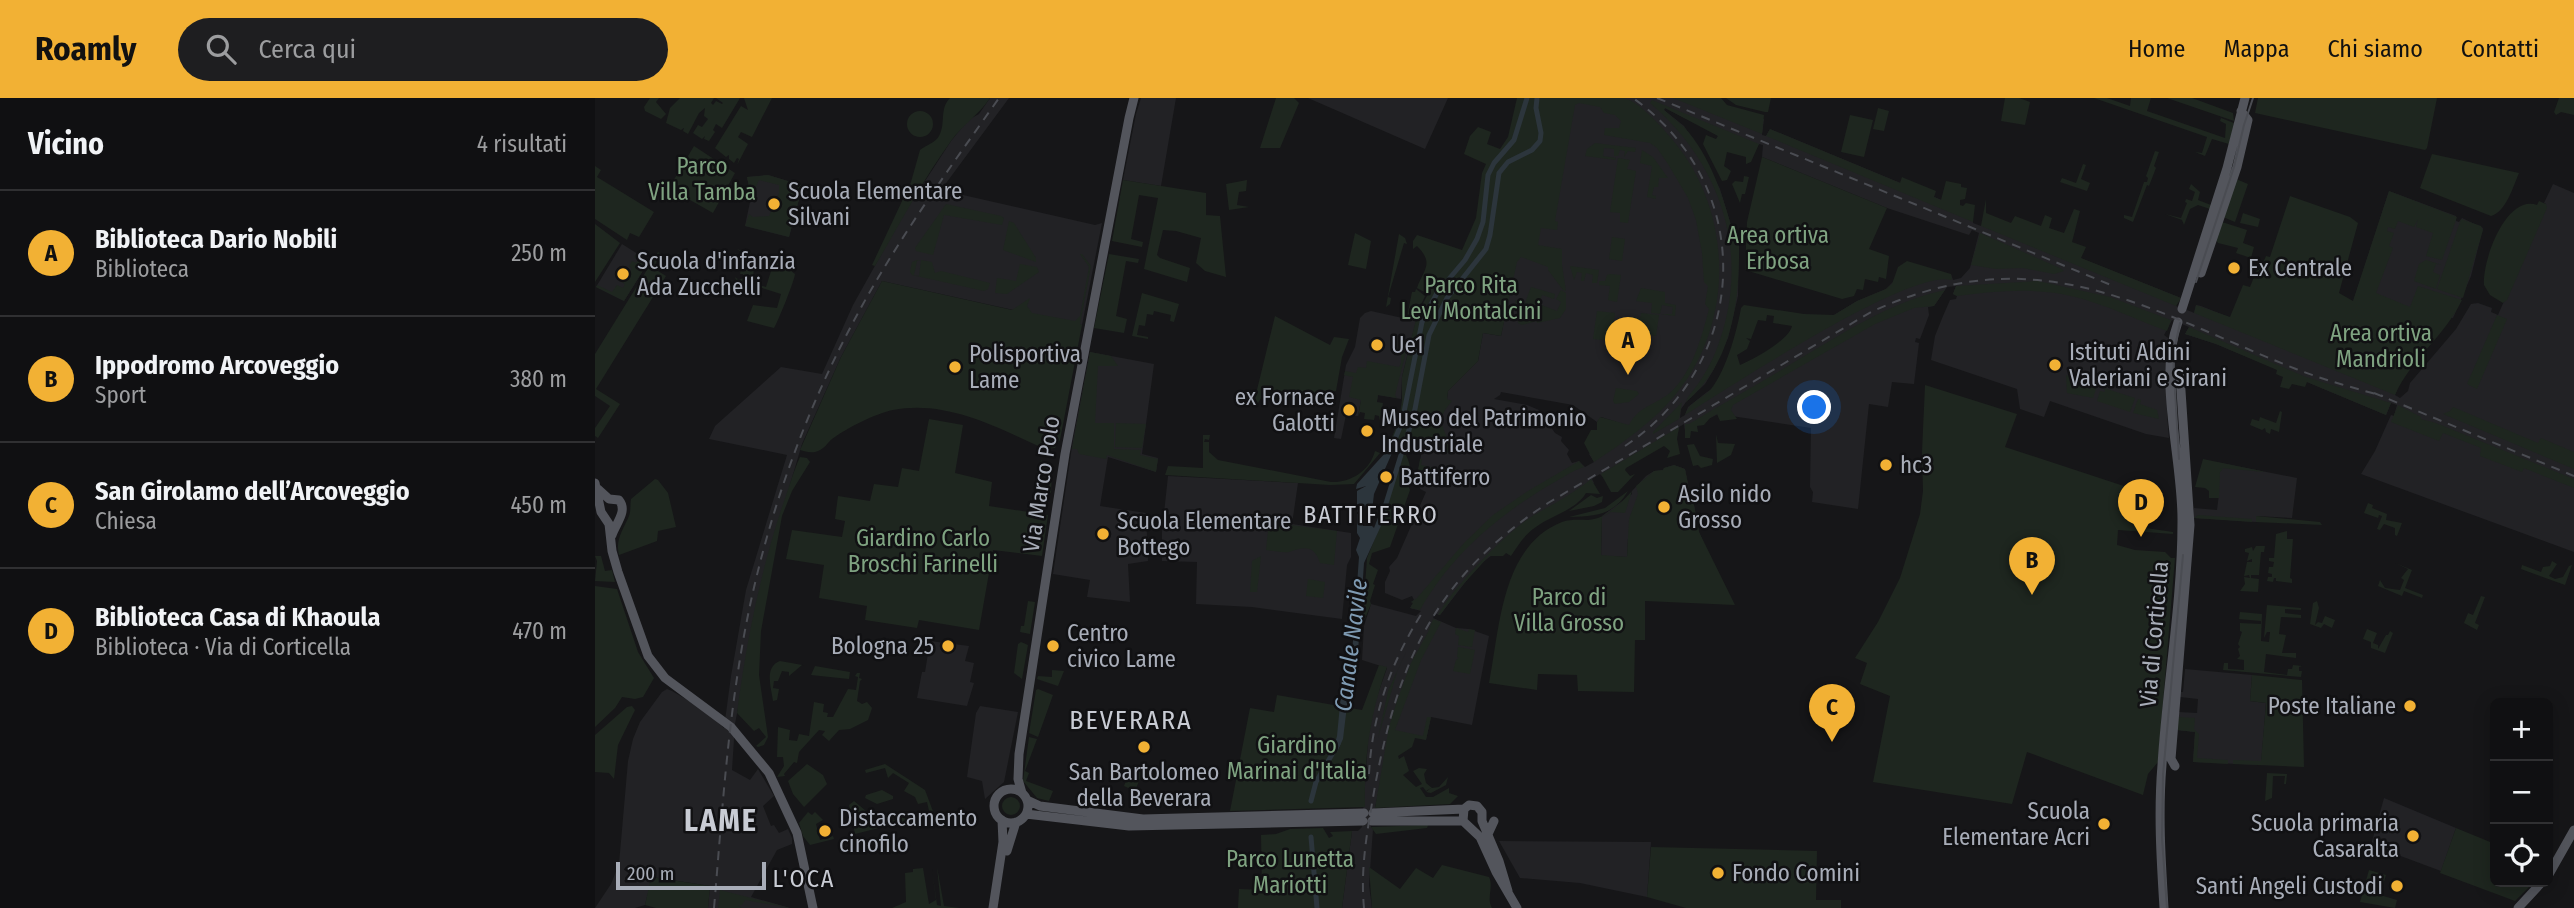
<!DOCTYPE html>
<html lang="it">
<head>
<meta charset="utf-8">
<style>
  :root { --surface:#101012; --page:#1e1e20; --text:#f1f3f6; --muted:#9c9d9f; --line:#303032; --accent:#f2b134 }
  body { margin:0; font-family:"Fira Sans Condensed",sans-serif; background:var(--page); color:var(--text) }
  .controls { position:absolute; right:21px; bottom:21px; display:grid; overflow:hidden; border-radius:10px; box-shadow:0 4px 18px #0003 }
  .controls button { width:63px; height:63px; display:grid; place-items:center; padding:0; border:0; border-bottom:2px solid var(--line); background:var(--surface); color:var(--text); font:35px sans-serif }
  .scale { position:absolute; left:21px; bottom:18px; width:150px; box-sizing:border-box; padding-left:7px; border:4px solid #a8adb8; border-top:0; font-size:19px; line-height:24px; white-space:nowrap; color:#a8adb8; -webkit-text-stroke:5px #111113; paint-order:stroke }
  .you { position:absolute; left:1220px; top:310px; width:24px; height:24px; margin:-18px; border:5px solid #fff; border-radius:50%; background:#1a73e8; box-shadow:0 0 0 10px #1a73e833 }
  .badge { display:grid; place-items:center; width:46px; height:46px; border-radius:50%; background:var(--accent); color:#111; font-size:23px; font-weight:700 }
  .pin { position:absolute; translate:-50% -58px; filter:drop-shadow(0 2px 4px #0008) }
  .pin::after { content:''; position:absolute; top:37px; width:24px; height:21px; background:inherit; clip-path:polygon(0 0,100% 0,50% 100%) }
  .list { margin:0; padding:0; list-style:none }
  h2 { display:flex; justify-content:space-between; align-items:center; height:91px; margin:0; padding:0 28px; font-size:30px }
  h2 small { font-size:23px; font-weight:400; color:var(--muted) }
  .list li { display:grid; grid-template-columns:46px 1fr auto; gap:21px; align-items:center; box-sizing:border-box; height:126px; padding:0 28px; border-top:2px solid var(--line) }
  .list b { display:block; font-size:26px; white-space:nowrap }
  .list p { margin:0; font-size:23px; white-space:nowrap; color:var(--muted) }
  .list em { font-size:23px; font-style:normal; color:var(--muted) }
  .icon { flex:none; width:38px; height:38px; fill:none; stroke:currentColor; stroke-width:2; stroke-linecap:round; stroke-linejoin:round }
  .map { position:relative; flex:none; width:1979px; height:810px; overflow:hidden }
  header { display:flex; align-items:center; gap:42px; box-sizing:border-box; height:98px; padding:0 35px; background:var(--accent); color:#111 }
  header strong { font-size:33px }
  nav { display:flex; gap:38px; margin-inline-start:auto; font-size:24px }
  .search { width:490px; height:63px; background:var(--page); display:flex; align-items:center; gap:18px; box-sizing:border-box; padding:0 24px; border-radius:38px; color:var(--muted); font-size:26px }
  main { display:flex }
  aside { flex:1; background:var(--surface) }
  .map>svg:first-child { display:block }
  .built { fill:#222225; fill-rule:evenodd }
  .green { fill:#1e261f; fill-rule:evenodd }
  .water { fill:#2c353c }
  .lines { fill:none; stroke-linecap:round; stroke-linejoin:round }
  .canal { stroke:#2c353c; stroke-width:5 }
  .major { stroke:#53555c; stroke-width:9 }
  .tram { stroke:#4a4c52; stroke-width:2 }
  .rail { stroke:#4a4c52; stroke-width:2; stroke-dasharray:9 7; stroke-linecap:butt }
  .poi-dot { fill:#f2b134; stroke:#111113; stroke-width:2.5 }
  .labels { text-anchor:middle; stroke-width:5; stroke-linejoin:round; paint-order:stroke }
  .park-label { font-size:23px; fill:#7fa381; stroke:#111113 }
  .poi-label { font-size:23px; fill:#a8adb8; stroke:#111113; text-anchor:start }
  .street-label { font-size:23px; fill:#a8adb8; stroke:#111113 }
  .neighbourhood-label { font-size:24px; letter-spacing:2px; fill:#c9ccd4; stroke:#111113 }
  .water-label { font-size:24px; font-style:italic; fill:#7f9bb3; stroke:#111113 }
  .quarter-label { font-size:26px; letter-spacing:2px; fill:#c9ccd4; stroke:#111113 }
  .district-label { font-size:30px; font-weight:bold; letter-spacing:2px; fill:#c9ccd4; stroke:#111113 }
</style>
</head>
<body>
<header>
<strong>Roamly</strong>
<div class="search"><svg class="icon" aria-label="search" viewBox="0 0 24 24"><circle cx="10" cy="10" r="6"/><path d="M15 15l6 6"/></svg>Cerca qui</div>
<nav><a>Home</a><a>Mappa</a><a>Chi siamo</a><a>Contatti</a></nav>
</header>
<main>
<aside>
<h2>Vicino<small>4 risultati</small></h2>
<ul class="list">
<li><span class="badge">A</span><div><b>Biblioteca Dario Nobili</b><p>Biblioteca</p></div><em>250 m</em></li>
<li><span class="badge">B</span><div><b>Ippodromo Arcoveggio</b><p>Sport</p></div><em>380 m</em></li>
<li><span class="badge">C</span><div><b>San Girolamo dell’Arcoveggio</b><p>Chiesa</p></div><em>450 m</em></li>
<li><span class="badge">D</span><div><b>Biblioteca Casa di Khaoula</b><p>Biblioteca · Via di Corticella</p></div><em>470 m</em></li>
</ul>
</aside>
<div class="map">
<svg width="1979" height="810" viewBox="0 0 1979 810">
  <rect width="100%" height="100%" fill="#161618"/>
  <!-- built -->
  <path class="built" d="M 395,0 L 414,0 L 346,92 L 500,127 L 507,125 L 487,227 L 287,183 L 246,259 L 207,346 L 168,478 L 140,626 L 137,672 L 155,682 L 163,671 L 179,698 L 168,708 L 176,728 L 179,727 L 184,735 L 193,731 L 197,740 L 197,746 L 182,752 L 156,799 L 195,810 L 113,810 L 115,788 L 57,779 L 50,807 L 40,810 L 0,810 L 16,786 L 24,766 L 33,663 L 38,641 L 45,624 L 67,594 L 72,591 L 77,593 L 108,611 L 129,630 L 136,578 L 151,492 L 192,357 L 114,341 L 120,328 L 186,269 L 227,276 L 258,207 L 310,114 L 356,43 L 373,22 L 384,16 Z
    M 546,0 L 581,0 L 566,88 L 528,82 L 541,16 Z
    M 713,0 L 853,0 L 830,51 Z
    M 965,0 L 1097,0 L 1169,21 L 1167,37 L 1171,38 L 1175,31 L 1378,115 L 1378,125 L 1386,128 L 1388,124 L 1392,123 L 1586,200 L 1581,208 L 1597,214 L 1599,215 L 1601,207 L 1606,208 L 1804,287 L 1800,297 L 1805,300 L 1813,293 L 1815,285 L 1861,231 L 1876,206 L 1883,205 L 1897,210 L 1896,214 L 1903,217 L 1951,106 L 1949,105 L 1958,86 L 1979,95 L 1979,454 L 1766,376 L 1780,353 L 1796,317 L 1799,318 L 1802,307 L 1796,305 L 1791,317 L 1621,246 L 1590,236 L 1594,229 L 1577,222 L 1569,237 L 1573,240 L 1572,317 L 1574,340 L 1551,336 L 1455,303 L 1449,319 L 1425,311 L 1422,291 L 1336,262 L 1340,238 L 1348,218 L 1355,202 L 1361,201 L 1362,198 L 1358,196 L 1361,188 L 1352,189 L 1339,208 L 1333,209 L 1334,217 L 1325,241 L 1321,240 L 1320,244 L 1324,245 L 1319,286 L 1297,284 L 1293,309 L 1274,306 L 1263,411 L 1217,404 L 1218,394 L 1215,389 L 1216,330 L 1123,316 L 1090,333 L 1089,326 L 1084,329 L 1083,335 L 1008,379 L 1005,376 L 997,381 L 999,385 L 955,411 L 882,469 L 845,517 L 841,516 L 838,520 L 861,530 L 874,531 L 894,538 L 877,627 L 836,619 L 831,642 L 796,634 L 776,729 L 778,731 L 774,787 L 777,810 L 747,810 L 757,733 L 763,733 L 767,729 L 774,628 L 780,604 L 792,570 L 767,562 L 769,528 L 776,506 L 821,518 L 826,513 L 815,510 L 818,505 L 816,504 L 819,502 L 817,498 L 807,502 L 790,495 L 790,484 L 795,473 L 794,469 L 802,460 L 831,394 L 825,391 L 826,384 L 822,378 L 830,337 L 852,301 L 853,293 L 883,263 L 888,235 L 906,238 L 921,162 ZM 1070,10 L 1119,35 L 1123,38 L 1122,41 L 1158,56 L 1164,46 L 1168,47 L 1167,59 L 1292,110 L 1374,137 L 1377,132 L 1384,135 L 1375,170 L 1366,180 L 1358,182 L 1356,176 L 1299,183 L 1291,191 L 1262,203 L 1112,294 L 1093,309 L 1090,317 L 1085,320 L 1086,311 L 1091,304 L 1110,286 L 1119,271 L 1133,240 L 1143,198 L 1144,143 L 1142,138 L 1139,137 L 1125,91 L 1108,57 L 1089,28 L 1069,12 ZM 906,294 L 978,307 L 1002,324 L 1006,319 L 1034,328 L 994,356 L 999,364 L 990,369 L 984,363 L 977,365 L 972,356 L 974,352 L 966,343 L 967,339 L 960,335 L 944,312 L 932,307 L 899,301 L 905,297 Z
    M 173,77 L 206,87 L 207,90 L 194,139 L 150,128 L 156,99 L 152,79 Z
    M 1794,93 L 1861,118 L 1861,123 L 1864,124 L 1867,120 L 1888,130 L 1876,178 L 1858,220 L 1758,204 Z
    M 27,146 L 54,163 L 29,203 L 1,189 Z
    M 776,213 L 821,223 L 807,279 L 806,301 L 783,297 L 781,308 L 767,297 L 763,318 L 751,317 L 746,341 L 739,340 L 751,267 L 760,249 L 765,220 L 770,215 Z
    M 495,254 L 559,266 L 547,356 L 563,360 L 561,374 L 513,359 L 505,408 L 551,415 L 553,463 L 533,466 L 535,504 L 492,499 L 495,482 L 458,476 L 478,342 Z
    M 1621,364 L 1702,380 L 1697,420 L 1662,418 L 1661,424 L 1599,420 L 1599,410 L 1622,412 L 1624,396 Z
    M 1079,367 L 1090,371 L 1094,391 L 1097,396 L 1104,434 L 1110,448 L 1033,441 L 1032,459 L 1006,458 L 1007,418 L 1037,396 L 1037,393 L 1051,378 L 1059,373 L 1068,372 L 1069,370 Z
    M 573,378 L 703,385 L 697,426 L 756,435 L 756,459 L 752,467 L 747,521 L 657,509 L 601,506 L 602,464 L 567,463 L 567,434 Z
    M 335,543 L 374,548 L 370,563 L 379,565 L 375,584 L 379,585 L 372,608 L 322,600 L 327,574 L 330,574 Z
    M 1590,571 L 1657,577 L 1655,603 L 1671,605 L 1666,667 L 1598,664 L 1600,634 L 1582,632 L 1584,614 L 1602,615 L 1603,601 L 1585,599 L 1585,594 L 1588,594 Z
    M 385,608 L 423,614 L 409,684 L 390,701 L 387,683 L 372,679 L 381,615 Z
    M 1789,700 L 1861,730 L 1846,773 L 1776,747 Z
    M 904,743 L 1056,744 L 1052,799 L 985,785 L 925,780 Z"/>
  <!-- green -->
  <path class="green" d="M 55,0 L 64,0 L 61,4 L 71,16 L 66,21 L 50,13 L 49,9 Z
    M 85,0 L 119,0 L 116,5 L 118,7 L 121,3 L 127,6 L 128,5 L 121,0 L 145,0 L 127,30 L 121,26 L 118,32 L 120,34 L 114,43 L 109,41 L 110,38 L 107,41 L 98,35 L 103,27 L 107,29 L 113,21 L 109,18 L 110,10 L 104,15 L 93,36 L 88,33 L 89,30 L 86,32 L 71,25 L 75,10 Z
    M 149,0 L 177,0 L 157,39 L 146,34 L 143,39 L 153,46 L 142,67 L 144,61 L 142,60 L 139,65 L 134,61 L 134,57 L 131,59 L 120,50 L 146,8 L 153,12 Z
    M 355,0 L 395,0 C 384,17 368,26 356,43 C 327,83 305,126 280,168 L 277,167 L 316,84 L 325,52 C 331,47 340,45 344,38 C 351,25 344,11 355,0 Z
    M 681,0 L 699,0 L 704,5 L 685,50 L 665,50 Z
    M 922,0 C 947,0 972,0 997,0 C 1007,0 1019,0 1029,0 C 1047,4 1079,42 1090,58 C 1138,129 1136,229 1081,296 C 1058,324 1029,344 999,364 L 989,345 L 996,332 L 1002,332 L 1002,324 L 1005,319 L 1034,327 C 1044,307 1062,307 1077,293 C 1098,272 1107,238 1114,211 L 1110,206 L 1113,188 L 1109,184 L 1107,155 L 1101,122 L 1093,100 L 1073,66 L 1062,50 L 1055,45 L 1009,37 L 1010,30 L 1024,30 L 1026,23 L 1020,17 L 1009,15 L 1005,9 L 984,5 L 980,7 L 960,123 L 963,124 L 962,132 L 946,130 L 943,147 L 967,151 L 967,167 L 971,193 L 968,192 L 953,172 L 953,169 L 926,159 L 922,164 L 906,238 L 888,235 L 883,263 L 853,293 L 852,301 L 857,303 C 834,329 857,330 853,355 L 829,351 L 825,354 L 792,351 L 804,322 L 807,302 L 807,279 L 822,217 L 833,196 L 822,190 C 828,172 840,166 822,148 L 818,151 L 818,143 L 822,137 L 867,152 L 881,120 L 887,75 L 891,66 L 869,56 L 875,38 L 883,29 L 896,34 L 892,46 L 905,51 L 913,39 Z
    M 1078,0 L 1126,0 L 1132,7 L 1169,17 L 1167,36 Z
    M 1131,0 L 1176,0 L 1173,14 L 1170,14 L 1141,7 Z
    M 1410,0 L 1424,0 L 1435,4 L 1430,27 L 1406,23 Z
    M 1499,0 L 1512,0 L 1535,8 L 1536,0 L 1556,0 L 1552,13 L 1630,40 L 1631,26 L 1625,23 L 1626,20 L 1639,25 L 1634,46 L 1617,41 L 1610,58 L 1600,54 L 1607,55 L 1612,39 Z
    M 1572,0 L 1597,0 L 1638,15 L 1639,23 Z
    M 1663,0 L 1842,0 L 1832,50 L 1830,52 L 1660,15 Z
    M 1964,0 L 1979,0 L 1979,17 L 1966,14 L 1961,17 L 1959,14 Z
    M 1057,2 L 1164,46 L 1156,64 L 1151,66 L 1151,59 L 1132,54 L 1129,68 L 1136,73 L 1132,82 L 1127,83 L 1108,46 L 1111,37 L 1121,41 L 1123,38 L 1070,10 L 1069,12 C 1075,18 1083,23 1089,29 C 1116,58 1129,101 1139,138 L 1142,138 L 1144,143 C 1145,201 1138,265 1091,304 C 1093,297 1099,292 1103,286 C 1110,276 1116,265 1121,253 C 1157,161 1129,68 1055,5 Z
    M 1283,10 L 1294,13 L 1289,33 L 1278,31 Z
    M312 26a13 13 0 1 1 26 0a13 13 0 1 1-26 0Z
    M 1255,17 L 1278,22 L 1269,59 L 1246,54 Z
    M 1175,31 L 1305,85 L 1307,79 L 1309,80 L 1341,93 L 1339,99 L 1346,102 L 1351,83 L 1366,86 L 1366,89 L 1372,90 L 1370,101 L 1365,102 L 1365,107 L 1368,108 L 1371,105 L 1380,107 L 1378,124 L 1171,38 Z
    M 1000,45 L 1041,50 L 1040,54 L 1033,53 L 1029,59 L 1030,53 L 1025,52 L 1023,58 L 1019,58 L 1019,51 L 1009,50 L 1008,58 L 1021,60 L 1020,62 L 990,58 L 992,51 Z
    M 99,48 L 140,75 L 118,115 L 74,90 Z
    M 1047,52 L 1058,59 L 1073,80 L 1064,80 L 1063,89 L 1059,89 L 1057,97 L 1061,98 L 1061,101 L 1052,99 L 1057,68 L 1045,65 Z
    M 1560,53 L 1564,54 L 1559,68 L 1561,70 L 1554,88 L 1552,87 L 1538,124 L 1529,120 L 1529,117 L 1537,119 L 1549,84 L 1552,84 L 1553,80 L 1551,78 Z
    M 1837,56 L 1924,75 C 1918,89 1911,114 1896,118 L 1825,90 Z
    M 1167,59 L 1292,110 L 1274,151 L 1294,158 L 1291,181 L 1284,179 L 1283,184 L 1270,181 L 1268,192 L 1262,191 L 1259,198 L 1247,201 L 1150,172 L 1152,124 Z
    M 1023,60 L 1035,62 L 1032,71 L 1041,73 L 1033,125 L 1025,124 L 1025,115 L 1015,114 Z
    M 1488,66 L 1491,67 L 1486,81 L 1495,85 L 1492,93 L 1465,84 L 1467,80 L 1481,85 Z
    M 0,68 L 6,72 L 2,79 L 59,114 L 44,139 L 35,135 L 32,142 L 0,121 Z
    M 173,77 L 206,87 L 207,90 L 194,139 L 150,128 L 154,116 L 158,119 L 174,118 L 184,95 L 184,87 L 164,82 L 156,99 L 152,79 Z
    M 1149,78 L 1154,79 L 1150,96 L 1147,96 L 1145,105 L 1137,86 L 1140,83 L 1148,84 Z
    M 1641,81 L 1653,86 L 1640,124 L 1628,119 Z
    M 528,82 L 611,95 L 611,117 L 625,118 L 631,179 L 610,173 L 601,165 L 606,140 L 581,133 L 568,132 L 562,157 L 565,160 L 595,170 L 592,184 L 549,171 L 563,100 L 544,97 L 536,141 L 548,144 L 547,149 L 517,143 Z
    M 652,82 L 651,93 L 644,94 L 642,107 L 654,109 L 634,112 L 631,86 Z
    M 1596,86 L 1605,94 L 1603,102 L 1616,107 L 1615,111 L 1603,107 L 1595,111 L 1589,127 L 1587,122 L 1570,116 L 1586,120 L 1592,105 L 1590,104 L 1591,101 L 1597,103 L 1600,94 L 1594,91 Z
    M 1794,93 L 1862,119 L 1847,162 L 1831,158 L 1838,135 L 1821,129 L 1823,121 L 1819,129 L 1803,123 L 1800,131 L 1793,129 L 1792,133 L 1799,135 L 1794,148 L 1798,150 L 1781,195 L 1815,209 L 1823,188 L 1867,202 C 1850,238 1816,261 1800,297 L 1599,215 L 1601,207 L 1635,219 L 1648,187 L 1655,189 L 1665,164 L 1668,165 L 1671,158 L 1675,159 L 1695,98 L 1755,119 L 1763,125 L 1744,195 L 1758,203 Z
    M 1391,101 L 1391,115 L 1416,125 L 1420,118 L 1446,128 L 1450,117 L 1457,120 L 1454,130 L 1469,135 L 1479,111 L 1485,113 L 1477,144 L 1491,149 L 1486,160 L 1586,200 L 1581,208 L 1386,128 Z
    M 1944,103 L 1951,106 L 1952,110 L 1912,202 L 1908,205 L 1895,197 L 1889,187 C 1887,163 1911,96 1942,107 Z
    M 351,106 L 406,118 L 409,120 L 407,127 L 349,117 L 338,157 L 321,153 L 320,150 Z
    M 1648,115 L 1665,121 L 1663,129 L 1645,125 Z
    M 1866,121 L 1886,128 L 1888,132 L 1868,200 L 1842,191 Z
    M 414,123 L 419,125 L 441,160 L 441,164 L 408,152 Z
    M 1627,124 L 1652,132 L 1648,145 L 1659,149 L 1656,160 L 1641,155 L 1643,150 L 1623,145 L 1621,142 Z
    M 0,126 L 25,145 L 0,184 Z
    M 760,135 L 776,143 L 771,171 L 753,167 Z
    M 1385,135 L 1465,170 L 1469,173 L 1459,176 L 1428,170 L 1401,171 L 1376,167 Z
    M 804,136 L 810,140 L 812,146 L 809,145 L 793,199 L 796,200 L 795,206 L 791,209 Z
    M 1017,139 L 1030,141 L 1027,163 L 1014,161 Z
    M 142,151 L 187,166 L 200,176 C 200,181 183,224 179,230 L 152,223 L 158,207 L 182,210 L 186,196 L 158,187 L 154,197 L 147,193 L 149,185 L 141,182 L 140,179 L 144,182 L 148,180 L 148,176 L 145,176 L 147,166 L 135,161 L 140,155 C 155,163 162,167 157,185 L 171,189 L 176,173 L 173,169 L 176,169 L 170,164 L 169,167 L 164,166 Z
    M 63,154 L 66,156 L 58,170 L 71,178 L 1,291 L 25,306 L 3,340 L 0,338 L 0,330 L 15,308 L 0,298 L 0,256 Z
    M 42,155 L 54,163 L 29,203 L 1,189 L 2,187 L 17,194 L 22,187 L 28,190 L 30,186 L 25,183 L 30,175 L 33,176 L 37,170 L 34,168 L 37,163 L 41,165 L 43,162 L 39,159 Z
    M 485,156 L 487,156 L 496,168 L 485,226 L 487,227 L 465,342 L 460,350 L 450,351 C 401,329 352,302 298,312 C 279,316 252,330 237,341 C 233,344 230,350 225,352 C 219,356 211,354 205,352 L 246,259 L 287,183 L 417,212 L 435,200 L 432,208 L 437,215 L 480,223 L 485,218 L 494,169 Z
    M 514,156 L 544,161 L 543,165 L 531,163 L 521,218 L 532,221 L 529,235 L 499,230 Z
    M 322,162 L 325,162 L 322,163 L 319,177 L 324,178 L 326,162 L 337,164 L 340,175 L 346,173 L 395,185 L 393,191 L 389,193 L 317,177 L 315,174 L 317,164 Z
    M 1831,162 L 1847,167 L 1841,166 L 1838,174 L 1845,177 L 1841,191 L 1819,183 L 1824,166 Z
    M 1312,163 L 1356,176 L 1357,182 C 1313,171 1134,290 1090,317 C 1094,304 1107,301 1116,291 C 1131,273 1142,233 1146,210 L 1149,207 L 1209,216 L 1239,217 L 1262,203 L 1291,191 L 1297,186 L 1303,169 ZM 1172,217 L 1179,218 L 1178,225 L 1197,228 C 1194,242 1159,261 1145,267 L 1142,257 L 1152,251 L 1155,243 L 1151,240 L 1156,241 L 1163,222 L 1171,223 Z
    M 425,166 L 442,169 L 444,174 L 412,196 L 400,195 L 402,180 L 421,183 Z
    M 975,168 L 1004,172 L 1002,185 L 997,185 L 998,177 L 991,175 L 989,183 L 986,183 L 987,175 L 982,174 L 979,182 Z
    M 1015,176 L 1026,177 L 1022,204 L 1013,202 L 1015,188 L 1004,187 L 1004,183 L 1010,183 L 1012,177 Z
    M 1443,183 L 1515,199 L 1576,222 L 1572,233 C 1542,222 1512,207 1480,199 C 1442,189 1401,193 1362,198 L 1358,196 L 1361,188 Z
    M 936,189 L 960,196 L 959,201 L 947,197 L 944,206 L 962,213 L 966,204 L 961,201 L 966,192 L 971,195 L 971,211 L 965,220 L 942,225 L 942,223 L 927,227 L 923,225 L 920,202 L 930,205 Z
    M 1046,190 L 1070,194 L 1070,205 L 1081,207 L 1080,218 L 1066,216 L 1077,216 L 1078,209 L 1067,207 L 1065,216 L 1056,215 L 1057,205 L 1041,203 Z
    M 821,191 L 830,198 L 819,222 L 812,219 L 817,194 L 820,194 Z
    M 1350,192 L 1339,208 L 1319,210 L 1280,226 L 1138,307 L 1136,312 L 1142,321 L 1125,323 L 1122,316 L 1115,320 L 1109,327 L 1102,328 L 1103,334 L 1096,333 L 1095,340 L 1090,340 L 1090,326 L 1094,326 C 1128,305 1163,287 1196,266 C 1245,237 1294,204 1350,192 Z
    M 547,195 L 584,206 L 579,224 L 575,223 L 576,217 L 559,213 L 558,217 L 552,216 L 550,228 L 544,227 L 542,237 L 553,239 L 553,241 L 537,238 Z
    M 1002,213 L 1020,215 L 1016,243 L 998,241 Z
    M 1046,215 L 1064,217 L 1061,238 L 1036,234 L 1037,229 L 1043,230 L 1044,224 L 1036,223 L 1035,228 L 1033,228 L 1034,219 L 1045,220 Z
    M 1902,217 L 1912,221 L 1882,291 L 1872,286 Z
    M 680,218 L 735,247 L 739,239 L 754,241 L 747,259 L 741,293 L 718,299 L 672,291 L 661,308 L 660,300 Z
    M 1594,229 L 1711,279 L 1796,305 L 1791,317 L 1712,284 L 1710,289 L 1697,286 L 1694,291 L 1685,289 L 1688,279 L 1681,276 L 1682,272 L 1621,246 L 1590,236 Z
    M 806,245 L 813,246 L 800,297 L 802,300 L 783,297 L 782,304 L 788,305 L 785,323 L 784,318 L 780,317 L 779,322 L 769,321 L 770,315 L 765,314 L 763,319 L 766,302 L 754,299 L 758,279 L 749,277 L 750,273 L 761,275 L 763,269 L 771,270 L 772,263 L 804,269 L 806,265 Z
    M 495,254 L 516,258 L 523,268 L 503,268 L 500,325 L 519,325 L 519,351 L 546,352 L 545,357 L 563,361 L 561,374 L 512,357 L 511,361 L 484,356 L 482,351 L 477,351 Z
    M 1471,277 L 1502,288 L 1498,300 L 1472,295 Z
    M 1330,287 L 1422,316 L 1410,349 L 1547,394 L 1541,418 L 1547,420 L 1544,429 L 1578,434 L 1578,436 L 1523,432 L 1522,447 L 1540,452 L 1570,454 L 1576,460 L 1580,460 L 1563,664 L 1553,676 L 1548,697 L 1432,654 L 1417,706 L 1278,684 L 1295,598 L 1265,586 L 1272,565 L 1260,560 L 1283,524 L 1305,480 L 1325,416 L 1328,393 L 1327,354 Z
    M 1021,290 L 1042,293 L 1044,296 L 1034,304 L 1020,306 L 1018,303 Z
    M 1509,290 L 1540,300 L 1535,314 L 1502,303 L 1505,293 L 1510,294 Z
    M 1543,301 L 1546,302 L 1545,306 L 1562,312 L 1564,321 L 1538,315 Z
    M 1087,304 L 1084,321 L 1058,336 L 1058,334 Z
    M 1803,307 L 1826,319 L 1826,321 L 1841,325 L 1979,381 L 1979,390 L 1929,370 L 1927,374 L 1885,358 L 1886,350 L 1848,335 L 1844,343 L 1796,324 Z
    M 1858,309 L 1943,345 L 1946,340 L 1979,354 L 1979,371 L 1848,316 L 1855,313 Z
    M 1685,313 L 1687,314 L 1684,334 L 1676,331 L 1675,336 L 1671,334 L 1670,330 L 1667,332 L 1655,327 L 1657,321 L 1664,323 L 1665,319 L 1681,325 Z
    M 334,321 L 368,327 L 360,375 L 397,384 L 394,408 L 453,417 L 447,458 L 398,452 L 384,532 L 324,522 L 322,530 L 270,522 L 272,508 L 224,500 L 229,467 L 191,461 L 197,432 L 247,439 L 250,423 L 240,421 L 243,398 L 275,403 L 279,386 L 303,389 L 307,370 L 324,373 Z
    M 521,325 L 551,326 L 547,350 L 520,349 Z
    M 1084,329 L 1082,341 L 1085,356 L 1072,360 L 1075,353 L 1069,348 L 1031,370 L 1030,372 L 1035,378 L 1040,376 L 1023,394 L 1016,394 L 1006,376 Z
    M 1121,336 L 1123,345 L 1140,346 L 1136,357 L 1122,365 Z
    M 608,337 L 615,337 L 614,342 L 610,341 L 609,344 L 614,344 L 614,354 L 623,362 L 736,384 C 755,385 775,373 780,353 L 785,355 L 759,386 L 735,387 L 570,377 L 573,368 L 608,370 Z
    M 1099,346 L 1105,358 L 1118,361 L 1117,367 L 1106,370 L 1103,367 L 1098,368 L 1092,347 Z
    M 808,357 L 811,357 C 817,369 815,376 813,387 L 815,392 L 795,449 L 777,455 L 774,466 L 783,472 L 778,486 L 780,487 L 775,503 L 776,506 L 767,528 L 772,460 L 791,413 L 792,403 Z
    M 205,359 L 212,360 L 215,364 L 197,393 L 187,418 L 166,533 L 164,577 L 173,639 L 169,647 L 163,649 L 161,648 L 171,639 L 164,630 L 159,633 L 142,615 C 151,546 165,475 187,409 C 193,393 198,374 205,359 Z
    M 825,361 L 827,361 L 826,367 L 845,371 L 843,381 L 825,381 L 822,378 Z
    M 1608,361 L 1671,374 L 1625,370 L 1628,371 L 1625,374 L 1624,400 L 1614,400 L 1614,393 L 1610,390 L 1600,389 Z
    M 446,362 L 457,373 L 456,395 L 453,394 L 456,379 L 442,375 Z
    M 984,363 L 989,369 C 976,373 964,382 951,389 C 900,420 855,459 825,512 L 815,510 L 818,505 L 816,504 L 822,500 L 869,445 L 898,417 L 933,393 Z
    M 1079,367 L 1090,371 L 1094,391 L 1097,396 L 1104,434 L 1140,507 L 1050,503 L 1050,542 L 1040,542 L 1039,594 L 983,593 L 982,577 L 943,576 L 942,592 L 894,585 C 905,530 906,448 967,424 C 976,421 984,422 993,422 C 1011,421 1026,405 1037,393 L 1030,415 L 1016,414 L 1007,419 L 1006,457 L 1032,459 L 1034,421 L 1043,396 L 1041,388 L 1059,373 L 1068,372 L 1069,370 Z
    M 60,381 L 63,382 L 73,395 L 81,429 L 63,433 L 62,443 L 24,457 C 20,442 28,432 34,418 C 36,413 35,407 36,401 Z
    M 996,381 L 1005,396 L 991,395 C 981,412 957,417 941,429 C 930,436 923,447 916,458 L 911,455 L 908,458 L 894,458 L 865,490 L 845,517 L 843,517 C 857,490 914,431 941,416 C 958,406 981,394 996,381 Z
    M 1033,393 C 1018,418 1000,418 974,419 L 1010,410 Z
    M 996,397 L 1002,400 L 1008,398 L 1007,404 L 999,408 L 974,413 Z
    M 1773,405 L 1778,407 L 1777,410 L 1792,416 L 1791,422 L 1807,425 L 1802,438 L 1800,437 L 1800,430 L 1789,426 L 1785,432 L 1782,431 L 1787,418 L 1784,417 L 1783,420 L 1769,415 Z
    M 1603,417 L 1657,421 L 1657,424 L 1599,420 Z
    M 1661,418 L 1725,424 L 1727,427 L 1661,424 Z
    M 674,424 L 742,433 L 739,467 L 725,465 C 719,446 709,449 694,454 C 687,455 678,453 671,452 Z
    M 1692,433 L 1692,441 L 1698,441 L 1695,480 L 1697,481 L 1697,485 L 1681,483 L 1681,480 L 1679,480 L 1678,484 L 1672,483 L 1673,479 L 1677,479 L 1677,476 L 1673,475 L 1674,469 L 1678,469 L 1679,464 L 1674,463 L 1674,460 L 1679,460 L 1681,436 Z
    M 1661,448 L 1670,448 L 1669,454 L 1666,454 L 1664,477 L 1656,477 L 1656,480 L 1664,481 L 1663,494 L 1645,493 L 1650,486 L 1649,479 L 1655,480 L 1654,477 L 1649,478 L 1652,464 L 1657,464 L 1657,461 L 1652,463 L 1654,455 L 1650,454 L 1650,451 L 1657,449 L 1658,453 Z
    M 0,458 L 6,458 L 10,473 L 17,472 L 20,484 L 0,483 L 2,463 Z
    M 666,458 L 662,494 L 655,494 L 657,463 Z
    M 1957,463 L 1962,466 L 1954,478 L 1960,481 L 1968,479 L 1974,468 L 1977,467 L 1970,487 L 1926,471 L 1927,467 L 1946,474 L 1948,469 L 1955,468 Z
    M 1800,465 L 1817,472 L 1810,490 L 1828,497 L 1827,500 L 1809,493 L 1807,498 L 1783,488 L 1785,482 L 1790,490 L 1805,492 L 1809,482 L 1806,480 L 1813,471 Z
    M 713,481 L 730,484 L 728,500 L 711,498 Z
    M 0,488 L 22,491 L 43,554 L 59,580 L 48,599 L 40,601 L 27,599 L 20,610 L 0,629 Z
    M 1886,498 L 1890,499 L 1880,525 L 1884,527 L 1882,532 L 1869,525 L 1873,515 L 1878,517 Z
    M 433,503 L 440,504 L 435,536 L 425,534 L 426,528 L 429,528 Z
    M 1722,503 L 1724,510 L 1720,527 L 1723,524 L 1727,525 L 1730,518 L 1740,522 L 1737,530 L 1729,526 L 1726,530 L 1715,526 L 1718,505 Z
    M 1672,507 L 1706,510 L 1706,512 L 1690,511 L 1690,515 L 1706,517 L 1706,520 L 1686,519 L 1684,536 L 1691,537 L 1687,555 L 1701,555 L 1701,560 L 1671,556 L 1669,574 L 1692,577 L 1693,571 L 1697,571 L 1698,567 L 1707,568 L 1704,569 L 1704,573 L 1707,573 L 1706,579 L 1628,572 L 1629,565 L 1633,565 L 1633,571 L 1649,572 L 1649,562 L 1642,561 L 1645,558 L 1643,551 L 1645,549 L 1643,546 L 1647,534 L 1645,533 L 1645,525 L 1666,526 L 1666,523 L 1644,521 L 1645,514 L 1667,516 L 1666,543 L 1674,544 L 1675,534 L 1672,534 L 1669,540 Z
    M 838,521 L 846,524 L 826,562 L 800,632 L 828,638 L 832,619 L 836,619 L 831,642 L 820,640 L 817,649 L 803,658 L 804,661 L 809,658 L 814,673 L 808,677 L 821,689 L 827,686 L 818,673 L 824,670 L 832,671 L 829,676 L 831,685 L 837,690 L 844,689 L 853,679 L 851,687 L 836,695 L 831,694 L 836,690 L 831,693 L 828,689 L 825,690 L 831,699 L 838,699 L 854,690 L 854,695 L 863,698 L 855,706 L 780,710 L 794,629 L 802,603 L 816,565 L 833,534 Z
    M 861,530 L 873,534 L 874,531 L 880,532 L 877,549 L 863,547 L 864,538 L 860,536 Z
    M 1772,531 L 1782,535 L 1778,545 L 1783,547 L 1783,551 L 1791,537 L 1793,537 L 1795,533 L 1798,535 L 1790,555 L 1776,550 L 1776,544 L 1768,541 Z
    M 426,544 L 433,547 L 427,581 L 419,575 L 423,546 Z
    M 863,549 L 880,552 L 875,576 L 858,573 L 861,562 L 864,560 L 862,559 Z
    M 811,554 L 802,574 L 783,640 L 793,593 Z
    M 185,563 L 213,568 L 207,567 L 194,578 L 194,574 L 187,573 L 183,583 L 179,583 L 178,590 L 184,591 L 182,602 L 178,603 C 176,589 169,569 185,563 Z
    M 784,567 L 792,569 C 775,616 769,659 770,709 L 635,713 L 655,610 L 679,614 L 682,597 L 767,612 Z
    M 220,568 L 255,574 L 254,581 L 216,577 Z
    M 457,572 L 469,573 L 463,588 L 442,581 L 443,578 L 457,579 Z
    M 262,575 L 265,575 L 264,580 L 267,581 L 265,583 L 262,603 L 267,606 L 272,604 L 277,610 L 273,622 L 255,631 L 244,632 L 234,643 L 227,637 L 230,633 L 224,632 L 204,654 L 202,665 L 199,664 L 189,676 L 190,678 L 182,679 L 189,668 L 188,659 L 182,659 L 183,629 L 195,632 L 194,642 L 202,643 L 204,636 L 214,638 L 219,604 L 229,606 L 228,614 L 233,615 L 232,619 L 238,619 L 253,591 L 261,592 L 263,579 L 260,578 Z
    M 1657,577 L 1707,582 L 1709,669 L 1638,666 L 1638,662 L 1666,663 L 1671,605 L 1655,603 Z
    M 443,591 L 458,597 L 443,639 L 434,635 L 441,592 Z
    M 37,608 L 40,612 L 23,647 L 19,681 L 14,675 L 0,674 L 0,637 L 32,609 Z
    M 1583,619 L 1600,620 L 1599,631 L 1604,636 L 1602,660 L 1633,662 L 1633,666 L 1598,664 L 1600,634 L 1582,632 Z
    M 434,639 L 442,641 L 430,673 L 434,675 L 431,683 L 458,693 L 454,703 L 442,700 L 428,683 Z
    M 212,666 L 228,677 L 232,686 L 209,709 L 198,696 L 193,683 Z
    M 290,666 L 330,692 L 339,716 L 260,736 L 254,707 L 259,703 L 277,718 L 280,727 L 334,713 L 332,704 L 323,706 L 320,699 L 309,693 L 314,685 L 298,675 L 293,680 L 290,670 L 271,675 L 270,672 Z
    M 537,668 L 548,673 L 540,693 L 529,688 Z
    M 1672,675 L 1692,676 L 1691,686 L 1689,686 L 1690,678 L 1678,678 L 1677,700 L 1670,703 Z
    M 287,692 L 298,698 L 298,701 L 282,706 L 270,700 L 271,697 Z
    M407 708a9 9 0 1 1 18 0a9 9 0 1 1-18 0Z
    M 213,714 L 217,717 L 220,714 L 228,722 L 221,726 L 225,742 L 238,738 L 239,741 L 215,747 L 208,738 L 204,725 Z
    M 833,727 L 832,730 L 781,736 L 776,729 Z
    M 728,730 L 734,740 L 738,738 L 735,734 L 757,733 L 747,810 L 643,810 L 644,791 L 667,792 L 666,737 L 681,736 L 695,731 Z
    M 1861,730 L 1900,746 L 1900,784 L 1939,784 L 1920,803 L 1845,775 Z
    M 1056,749 L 1222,753 L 1221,802 L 1246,802 L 1246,810 L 1091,810 L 1052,799 Z
    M 847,767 L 894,779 C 899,789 891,800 897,810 L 777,810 L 774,769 L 805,791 L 821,770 L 838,780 Z
    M 342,769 L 349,808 L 365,810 L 297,810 L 311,804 L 310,775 L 318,774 L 318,771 L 328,770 L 334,806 L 341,802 L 337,771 L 342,807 L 346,808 Z
    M 1774,772 L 1791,777 L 1785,797 L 1802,802 L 1800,810 L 1765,804 Z
    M 56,779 L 115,788 L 113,810 L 61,810 L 50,807 Z
    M 125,792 L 195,810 L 150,802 L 147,807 L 143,807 L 147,810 L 123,810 Z"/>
  <!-- water -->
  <path class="water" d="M 791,354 L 797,355 L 779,396 L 777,413 L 772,414 L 770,406 L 768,414 L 762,414 L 762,393 L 771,388 L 761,391 L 762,386 Z
    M 786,412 L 790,414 L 790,419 L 769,465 L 763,554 L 754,591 L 748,641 L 742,654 L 738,652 L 742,638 L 746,596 L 757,556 L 764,459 L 761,452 L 765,440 L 762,435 L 762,416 L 766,416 L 768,428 L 777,428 L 779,430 Z"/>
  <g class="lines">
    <!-- canal -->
    <path class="canal" d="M 796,351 L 807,324 L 827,224 L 842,195 L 870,162 L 882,141 L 888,124 L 893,77 L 899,65 L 919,42 L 932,0
      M 808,353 L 820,311 L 834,237 L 852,200 L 891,151 L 895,137 L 904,75 L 913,64 L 937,52 L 945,43 L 946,35 L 941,10 L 942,0
      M 789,412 L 806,357
      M 716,703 L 721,684 L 743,646
      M 716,739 L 722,810"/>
    <!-- major -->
    <path class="major" d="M 1606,175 L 1642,69 L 1653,22 L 1646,13
      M 1587,211 L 1632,70 L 1650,0
      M 0,385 L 6,414 L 14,426 L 17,453 L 23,474 L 53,558 L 70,580 L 136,629 L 174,675 L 202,735 L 218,810
      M 3,391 L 14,401 L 24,402 C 33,413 21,425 17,437
      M 1580,668 L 1576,661 L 1595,427 L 1585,278
      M399 708a17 17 0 1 1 34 0a17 17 0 1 1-34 0Z
      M 427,695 L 423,681 L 424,656 L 470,356 L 534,20 L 539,0
      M 432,702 L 445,708 L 548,721 L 769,715
      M 869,711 L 868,723 L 885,739 L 901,774 L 922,810
      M 778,715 L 869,711 L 874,707 L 882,708 L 887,714 L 887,723 L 904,763 L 913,793
      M 431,716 L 534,728 L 768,723
      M 777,723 L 868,723
      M 893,736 L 899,723
      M 412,753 L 421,724
      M 1953,778 L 1979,732
      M 398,810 L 408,744 L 407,722
      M 1569,810 C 1566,762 1563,715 1567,667 C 1572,586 1587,505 1587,424 C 1588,363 1562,281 1583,224
      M 1923,810 L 1947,784"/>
    <!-- tram -->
    <path class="tram" d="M 1601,184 L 1639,69 L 1649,27 L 1658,0
      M 1584,361 L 1578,258 L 1585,225
      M 1572,810 L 1567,740 L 1568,677 L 1588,457"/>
    <!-- rail -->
    <path class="rail" d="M 1062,0 L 1516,187
      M 1779,295 L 1979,378
      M 1030,348 C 1156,264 1163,89 1038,0
      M 774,676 C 777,617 796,564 827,515
      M 119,810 C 126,729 131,648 144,567 C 163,445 203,326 262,217 C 303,141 354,71 404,0
      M 769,810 C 765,768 773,729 780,688 C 804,560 842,478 953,405 L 1276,214 C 1443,137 1548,210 1701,271 C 1729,282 1759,290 1788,298"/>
  </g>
  <!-- markers -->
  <g class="poi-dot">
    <circle cx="179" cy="106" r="7"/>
    <circle cx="1639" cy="170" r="7"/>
    <circle cx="28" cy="176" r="7"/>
    <circle cx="782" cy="247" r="7"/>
    <circle cx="1460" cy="267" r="7"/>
    <circle cx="360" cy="269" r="7"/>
    <circle cx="754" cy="312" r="7"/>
    <circle cx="772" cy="333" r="7"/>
    <circle cx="1291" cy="367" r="7"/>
    <circle cx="791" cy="379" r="7"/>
    <circle cx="1069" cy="409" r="7"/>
    <circle cx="508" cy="436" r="7"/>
    <circle cx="353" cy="548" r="7"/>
    <circle cx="458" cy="548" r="7"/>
    <circle cx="1815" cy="608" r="7"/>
    <circle cx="549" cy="649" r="7"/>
    <circle cx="1509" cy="726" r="7"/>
    <circle cx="230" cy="733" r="7"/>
    <circle cx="1818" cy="738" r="7"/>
    <circle cx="1123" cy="775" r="7"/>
    <circle cx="1802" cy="788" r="7"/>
  </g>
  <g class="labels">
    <!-- park labels -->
    <g class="park-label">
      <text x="107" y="76">Parco<tspan x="107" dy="26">Villa Tamba</tspan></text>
      <text x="1183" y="145">Area ortiva<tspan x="1183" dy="26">Erbosa</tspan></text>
      <text x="876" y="195">Parco Rita<tspan x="876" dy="26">Levi Montalcini</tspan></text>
      <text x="1786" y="243">Area ortiva<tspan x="1786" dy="26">Mandrioli</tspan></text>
      <text x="328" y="448">Giardino Carlo<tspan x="328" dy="26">Broschi Farinelli</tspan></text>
      <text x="974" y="507">Parco di<tspan x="974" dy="26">Villa Grosso</tspan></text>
      <text x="702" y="655">Giardino<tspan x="702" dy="26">Marinai d'Italia</tspan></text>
      <text x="695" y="769">Parco Lunetta<tspan x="695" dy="26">Mariotti</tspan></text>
    </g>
    <!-- poi labels -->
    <g class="poi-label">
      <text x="193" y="101">Scuola Elementare<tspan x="193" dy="26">Silvani</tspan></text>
      <text x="42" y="171">Scuola d'infanzia<tspan x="42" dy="26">Ada Zucchelli</tspan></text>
      <text x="1653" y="178">Ex Centrale</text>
      <text x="796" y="255">Ue1</text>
      <text x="1474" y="262">Istituti Aldini<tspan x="1474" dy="26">Valeriani e Sirani</tspan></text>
      <text x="374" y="264">Polisportiva<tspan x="374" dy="26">Lame</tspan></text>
      <text x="740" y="307" text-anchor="end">ex Fornace<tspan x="740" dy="26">Galotti</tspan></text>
      <text x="786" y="328">Museo del Patrimonio<tspan x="786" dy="26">Industriale</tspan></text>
      <text x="1305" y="375">hc3</text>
      <text x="805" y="387">Battiferro</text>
      <text x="1083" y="404">Asilo nido<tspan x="1083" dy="26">Grosso</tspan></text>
      <text x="522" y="431">Scuola Elementare<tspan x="522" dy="26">Bottego</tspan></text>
      <text x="472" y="543">Centro<tspan x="472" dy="26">civico Lame</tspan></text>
      <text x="339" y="556" text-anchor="end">Bologna 25</text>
      <text x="1801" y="616" text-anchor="end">Poste Italiane</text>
      <text x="549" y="682" text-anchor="middle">San Bartolomeo<tspan x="549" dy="26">della Beverara</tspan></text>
      <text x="1495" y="721" text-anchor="end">Scuola<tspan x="1495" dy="26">Elementare Acri</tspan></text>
      <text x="244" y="728">Distaccamento<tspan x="244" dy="26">cinofilo</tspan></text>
      <text x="1804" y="733" text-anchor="end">Scuola primaria<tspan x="1804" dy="26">Casaralta</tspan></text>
      <text x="1137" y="783">Fondo Comini</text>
      <text x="1788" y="796" text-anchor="end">Santi Angeli Custodi</text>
    </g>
    <!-- street labels -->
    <g class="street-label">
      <text transform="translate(446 386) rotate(-81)" y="8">Via Marco Polo</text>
      <text transform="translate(1559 536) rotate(-85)" y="8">Via di Corticella</text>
    </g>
    <!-- neighbourhood labels -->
    <g class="neighbourhood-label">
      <text x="776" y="425">BATTIFERRO</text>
      <text x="209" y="789">L'OCA</text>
    </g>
    <!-- water labels -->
    <g class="water-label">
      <text transform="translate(756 547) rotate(-83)" y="8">Canale Navile</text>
    </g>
    <!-- quarter labels -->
    <g class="quarter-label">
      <text x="536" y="631">BEVERARA</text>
    </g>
    <!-- district labels -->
    <g class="district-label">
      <text x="126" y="733">LAME</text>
    </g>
  </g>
</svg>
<div class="controls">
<button>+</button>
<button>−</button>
<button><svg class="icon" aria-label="locate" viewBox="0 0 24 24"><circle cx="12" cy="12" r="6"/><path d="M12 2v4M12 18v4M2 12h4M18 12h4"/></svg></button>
</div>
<div class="scale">200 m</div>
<div class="you"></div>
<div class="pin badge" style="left:1033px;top:277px">A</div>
<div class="pin badge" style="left:1437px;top:497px">B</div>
<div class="pin badge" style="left:1237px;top:644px">C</div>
<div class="pin badge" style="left:1546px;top:439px">D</div>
</div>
</main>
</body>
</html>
